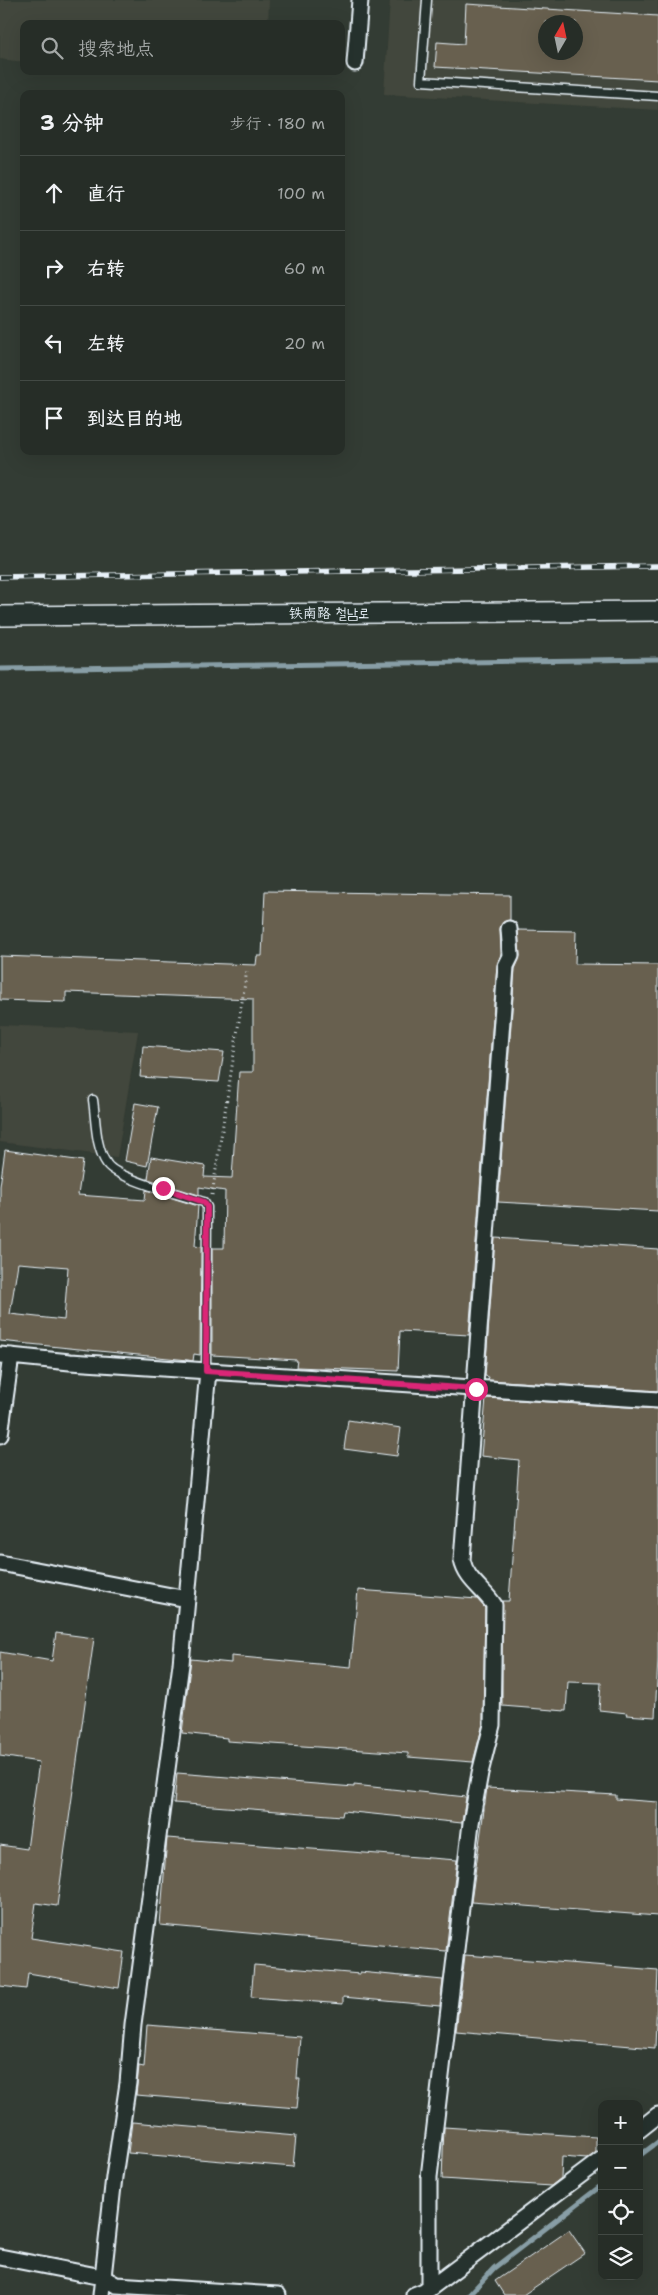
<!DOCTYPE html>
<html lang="zh">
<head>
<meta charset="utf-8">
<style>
  :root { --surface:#262d27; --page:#323933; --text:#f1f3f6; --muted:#a4a8a7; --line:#424944 }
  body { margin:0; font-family:"Shantell Sans","LXGW WenKai TC","Poor Story",sans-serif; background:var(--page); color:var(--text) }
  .controls { position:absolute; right:15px; bottom:15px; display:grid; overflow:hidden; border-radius:10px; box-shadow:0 5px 20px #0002 }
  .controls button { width:45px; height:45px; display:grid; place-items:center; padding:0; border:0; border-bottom:1px solid var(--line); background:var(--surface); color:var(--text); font:25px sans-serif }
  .compass { position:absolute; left:538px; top:15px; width:45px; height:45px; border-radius:50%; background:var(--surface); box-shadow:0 5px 20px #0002; rotate:9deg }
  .stop { position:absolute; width:15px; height:15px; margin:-11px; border:4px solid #db2777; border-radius:50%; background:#fff }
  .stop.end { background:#db2777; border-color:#fff; box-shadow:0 1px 5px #0008 }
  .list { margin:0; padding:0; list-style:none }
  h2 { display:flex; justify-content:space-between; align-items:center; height:65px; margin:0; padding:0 20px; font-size:21px }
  h2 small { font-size:16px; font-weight:400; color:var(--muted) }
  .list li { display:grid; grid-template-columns:32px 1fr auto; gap:15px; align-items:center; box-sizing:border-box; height:75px; padding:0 20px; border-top:1px solid var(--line) }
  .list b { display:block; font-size:19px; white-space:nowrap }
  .list em { font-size:16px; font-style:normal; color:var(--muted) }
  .icon { flex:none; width:28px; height:28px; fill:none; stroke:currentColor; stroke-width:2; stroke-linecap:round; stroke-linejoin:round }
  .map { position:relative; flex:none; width:658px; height:2295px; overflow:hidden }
  .search { position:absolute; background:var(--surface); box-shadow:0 5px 20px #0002; left:20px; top:20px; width:325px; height:55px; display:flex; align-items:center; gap:12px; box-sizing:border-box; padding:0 18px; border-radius:10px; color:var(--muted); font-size:19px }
  .panel { position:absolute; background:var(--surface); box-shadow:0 5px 20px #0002; left:20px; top:90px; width:325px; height:365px; border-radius:10px }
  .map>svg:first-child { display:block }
  .built { fill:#43473c; fill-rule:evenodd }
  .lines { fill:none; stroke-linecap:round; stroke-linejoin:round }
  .stream { stroke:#889ea6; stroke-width:5 }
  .building { fill:#67604f; stroke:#e8f1f8; fill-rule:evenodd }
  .service-casing { stroke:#e8f1f8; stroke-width:11 }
  .minor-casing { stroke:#e8f1f8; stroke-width:19 }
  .tertiary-casing { stroke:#e8f1f8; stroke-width:22 }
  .path { stroke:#e8f1f8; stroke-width:3; stroke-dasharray:1 4; stroke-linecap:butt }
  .service { stroke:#26332d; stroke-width:8 }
  .minor { stroke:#26332d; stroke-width:15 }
  .tertiary { stroke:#26332d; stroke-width:19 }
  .rail-casing { stroke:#e8f1f8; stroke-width:5.5 }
  .rail { stroke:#26332d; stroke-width:4; stroke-dasharray:11; stroke-linecap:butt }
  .route { stroke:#db2777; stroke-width:6 }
  .labels { text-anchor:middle; stroke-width:5; stroke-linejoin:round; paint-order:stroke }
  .street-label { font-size:14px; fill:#e8f1f8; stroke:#26332d }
</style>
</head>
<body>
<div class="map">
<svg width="658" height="2295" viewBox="0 0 658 2295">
  <rect width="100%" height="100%" fill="#333c34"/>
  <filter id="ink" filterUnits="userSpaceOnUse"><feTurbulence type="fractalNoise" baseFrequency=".02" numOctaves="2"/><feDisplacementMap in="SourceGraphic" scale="10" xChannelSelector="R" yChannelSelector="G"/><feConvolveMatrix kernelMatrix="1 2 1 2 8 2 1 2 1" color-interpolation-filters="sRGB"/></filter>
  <g filter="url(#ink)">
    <!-- built -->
    <path class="built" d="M 0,0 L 269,0 L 268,24 L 24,24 L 24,62 L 0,59 Z
      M 390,0 L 658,0 L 658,110 L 384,94 ZM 546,22 L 576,22 L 576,52 L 546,52 Z
      M 0,1025 L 138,1031 L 117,1157 L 0,1142 Z"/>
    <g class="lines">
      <!-- stream -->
      <path class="stream" d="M 0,669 L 658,659
        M 639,2156 L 658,2142
        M 469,2295 L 494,2268 L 602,2185"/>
    </g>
    <!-- building -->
    <path class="building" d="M 466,4 L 658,16 L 658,80 L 435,67 L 437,42 L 464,44 ZM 546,22 L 576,22 L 576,52 L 546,52 Z
      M 265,891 L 510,895 L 510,920 L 503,922 L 500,929 L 501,954 L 497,965 L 469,1335 L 400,1331 L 398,1371 L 296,1367 L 297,1360 L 212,1355 L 212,1248 L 224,1248 L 225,1191 L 199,1187 L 199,1195 L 148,1179 L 151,1157 L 205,1166 L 204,1177 L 232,1178 L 239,1072 L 253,1072 L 253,999 L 66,992 L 66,1002 L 0,1000 L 0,956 L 256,965 L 257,956 L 262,956 Z
      M 518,930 L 576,931 L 575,964 L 658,965 L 658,1211 L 498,1202 L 515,969 L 520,956 Z
      M 143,1046 L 224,1052 L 219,1082 L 140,1077 Z
      M 135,1103 L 158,1107 L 147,1166 L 125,1161 Z
      M 5,1150 L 83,1161 L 78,1195 L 145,1200 L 146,1190 L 198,1206 L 195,1246 L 201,1247 L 200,1355 L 194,1354 L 193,1361 L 188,1360 L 0,1341 L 0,1186 ZM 18,1263 L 68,1267 L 64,1320 L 10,1314 Z
      M 495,1238 L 658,1249 L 658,1391 L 488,1380 L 489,1377 L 485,1376 Z
      M 486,1398 L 658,1409 L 658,1659 L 655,1717 L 626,1715 L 627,1713 L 599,1710 L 601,1683 L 568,1682 L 566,1711 L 502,1706 L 502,1601 L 509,1601 L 519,1460 L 481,1456 Z
      M 348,1420 L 401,1428 L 397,1456 L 344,1449 Z
      M 358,1590 L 477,1599 L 485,1608 L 483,1724 L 473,1762 L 408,1757 L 408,1753 L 227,1741 L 227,1738 L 182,1733 L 191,1659 L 231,1663 L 231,1656 L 351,1667 Z
      M 56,1633 L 94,1638 L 57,1906 L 36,1903 L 31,1938 L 124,1952 L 119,1988 L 28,1973 L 26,1989 L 0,1986 L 0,1845 L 27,1849 L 39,1762 L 0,1756 L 0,1652 L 52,1661 Z
      M 177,1773 L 354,1787 L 354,1785 L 466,1797 L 462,1823 L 343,1811 L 342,1816 L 174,1803 Z
      M 487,1788 L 616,1795 L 616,1799 L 658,1802 L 658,1916 L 471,1902 Z
      M 167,1838 L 457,1860 L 446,1951 L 160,1925 Z
      M 465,1955 L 658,1970 L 655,2048 L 456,2031 Z
      M 254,1965 L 360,1974 L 360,1972 L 443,1980 L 440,2006 L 343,1997 L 343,2004 L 251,1997 Z
      M 147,2025 L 300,2037 L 297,2079 L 300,2079 L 297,2108 L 136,2095 L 139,2066 L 144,2067 Z
      M 132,2122 L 296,2136 L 293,2167 L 128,2153 Z
      M 444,2127 L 596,2137 L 596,2152 L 587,2159 L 562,2157 L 561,2178 L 551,2186 L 442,2179 Z
      M 569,2230 L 585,2253 L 523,2295 L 504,2295 L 495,2281 Z"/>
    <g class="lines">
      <defs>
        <path id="service" d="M 427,0 L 421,81 L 658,96
          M 93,1100 C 96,1120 95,1147 107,1164 C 117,1179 185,1196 204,1202 L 207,1207 L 206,1371"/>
        <path id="minor" d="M 355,63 L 360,0
          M 0,1355 L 70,1362 L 658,1400
          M 0,1435 L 11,1356
          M 0,1563 L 187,1599
          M 639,2130 L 658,2115
          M 0,2257 L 102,2277 L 116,2285 L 278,2295
          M 429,2289 L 429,2177 L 471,1823 L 480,1773 L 492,1725 L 494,1605 C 484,1589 466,1580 462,1560 L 506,966 L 511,956 L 509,929
          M 101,2295 L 114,2177 L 128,2083 L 133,2025 L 181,1664 L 208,1371
          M 414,2295 L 429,2289 L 602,2159"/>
        <path id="tertiary" d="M 0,616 L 658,611"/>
      </defs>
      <!-- service casing -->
      <use href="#service" class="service-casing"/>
      <!-- minor casing -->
      <use href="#minor" class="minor-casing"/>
      <!-- tertiary casing -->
      <use href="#tertiary" class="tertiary-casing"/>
      <!-- path -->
      <path class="path" d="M 212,1195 L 247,970"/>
      <!-- service -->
      <use href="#service" class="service"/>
      <!-- minor -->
      <use href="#minor" class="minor"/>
      <!-- tertiary -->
      <use href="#tertiary" class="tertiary"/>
      <defs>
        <path id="rail" d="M 0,577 L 658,566"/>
      </defs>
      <!-- rail casing -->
      <use href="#rail" class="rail-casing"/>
      <!-- rail -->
      <use href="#rail" class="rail"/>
    </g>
  </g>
  <g class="lines" filter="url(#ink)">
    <!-- route -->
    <path class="route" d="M 163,1188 L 204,1202 L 207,1207 L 206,1371 L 476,1389"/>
  </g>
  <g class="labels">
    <!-- street labels -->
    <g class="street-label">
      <text x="329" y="618">铁南路 철남로</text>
    </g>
  </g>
</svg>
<div class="controls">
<button>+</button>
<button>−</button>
<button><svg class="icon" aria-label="locate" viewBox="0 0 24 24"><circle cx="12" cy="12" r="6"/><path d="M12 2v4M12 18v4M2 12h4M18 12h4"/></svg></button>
<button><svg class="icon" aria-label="layers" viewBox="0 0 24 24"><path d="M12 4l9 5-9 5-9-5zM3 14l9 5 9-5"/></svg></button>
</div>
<svg class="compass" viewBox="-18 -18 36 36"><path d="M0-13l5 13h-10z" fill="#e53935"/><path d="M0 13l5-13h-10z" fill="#a4a8a7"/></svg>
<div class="stop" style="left:476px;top:1389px"></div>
<div class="stop end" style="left:163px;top:1188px"></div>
<div class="search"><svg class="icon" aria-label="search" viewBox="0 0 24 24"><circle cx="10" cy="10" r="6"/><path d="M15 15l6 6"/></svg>搜索地点</div>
<section class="panel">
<h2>3 分钟<small>步行 · 180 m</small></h2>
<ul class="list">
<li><svg class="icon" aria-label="ahead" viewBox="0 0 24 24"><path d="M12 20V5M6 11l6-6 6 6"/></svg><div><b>直行</b></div><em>100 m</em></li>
<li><svg class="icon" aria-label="right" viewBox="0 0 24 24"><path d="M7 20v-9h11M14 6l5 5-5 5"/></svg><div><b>右转</b></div><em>60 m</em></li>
<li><svg class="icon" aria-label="left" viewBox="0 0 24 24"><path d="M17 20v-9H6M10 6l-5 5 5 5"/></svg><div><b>左转</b></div><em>20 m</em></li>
<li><svg class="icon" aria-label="arrive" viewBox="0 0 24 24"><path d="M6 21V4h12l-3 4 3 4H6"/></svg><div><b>到达目的地</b></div></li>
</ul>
</section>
</div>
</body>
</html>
